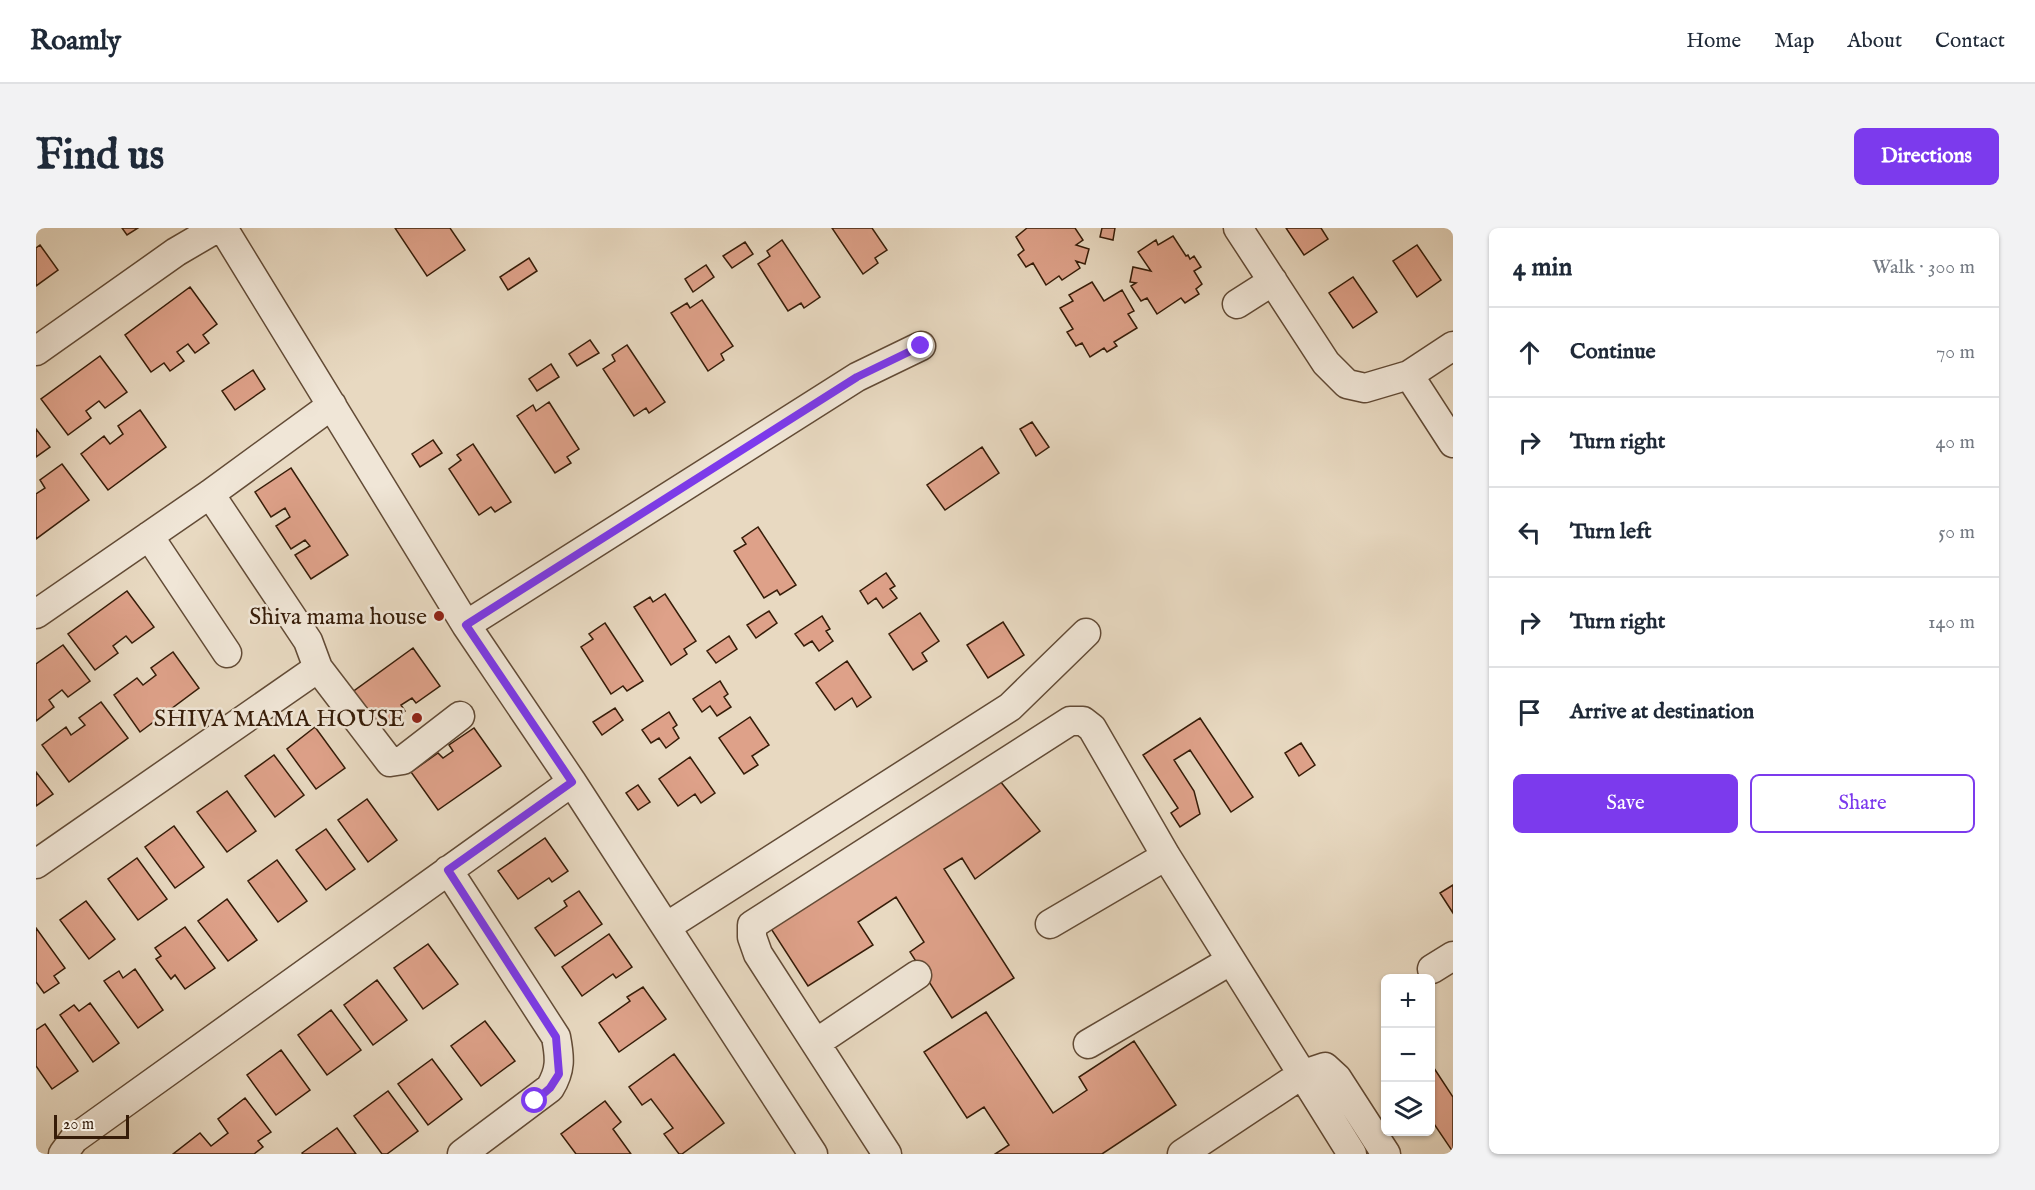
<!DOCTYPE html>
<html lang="en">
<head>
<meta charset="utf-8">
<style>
  :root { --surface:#fff; --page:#f2f2f3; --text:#1f2937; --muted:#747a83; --line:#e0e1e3; --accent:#7c3aed }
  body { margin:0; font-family:"IM FELL English",serif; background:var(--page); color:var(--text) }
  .controls { position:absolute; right:18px; bottom:18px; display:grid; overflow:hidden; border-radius:9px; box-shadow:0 2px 4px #0004 }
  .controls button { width:54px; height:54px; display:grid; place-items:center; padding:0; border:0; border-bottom:2px solid var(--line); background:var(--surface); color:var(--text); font:30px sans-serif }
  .scale { position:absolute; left:18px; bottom:15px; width:75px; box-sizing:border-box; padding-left:6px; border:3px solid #361c08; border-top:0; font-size:16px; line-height:21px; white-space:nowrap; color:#361c08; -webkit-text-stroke:4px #f0e6d7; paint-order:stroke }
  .stop { position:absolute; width:18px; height:18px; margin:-14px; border:4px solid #7c3aed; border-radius:50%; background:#fff }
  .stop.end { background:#7c3aed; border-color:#fff; box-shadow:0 2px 6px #0008 }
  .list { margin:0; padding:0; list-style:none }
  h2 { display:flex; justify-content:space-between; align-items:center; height:78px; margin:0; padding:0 24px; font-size:26px }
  h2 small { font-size:20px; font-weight:400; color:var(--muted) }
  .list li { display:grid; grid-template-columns:39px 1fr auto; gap:18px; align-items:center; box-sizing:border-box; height:90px; padding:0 24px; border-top:2px solid var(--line) }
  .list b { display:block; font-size:22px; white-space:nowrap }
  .list em { font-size:20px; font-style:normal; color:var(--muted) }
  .actions { display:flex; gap:12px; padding:18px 24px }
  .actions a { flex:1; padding:14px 0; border:2px solid var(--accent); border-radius:9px; text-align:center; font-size:21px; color:var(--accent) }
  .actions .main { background:var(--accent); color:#fff }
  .icon { flex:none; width:33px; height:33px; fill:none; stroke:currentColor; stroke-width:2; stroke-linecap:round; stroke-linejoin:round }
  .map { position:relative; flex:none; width:1417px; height:926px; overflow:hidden; border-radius:9px }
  header { display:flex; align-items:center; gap:36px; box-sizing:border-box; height:84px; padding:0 30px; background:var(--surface); border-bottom:2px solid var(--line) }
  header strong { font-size:28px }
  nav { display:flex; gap:33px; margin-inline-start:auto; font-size:21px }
  .intro { display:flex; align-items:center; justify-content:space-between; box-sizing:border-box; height:144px; padding:0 36px }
  h1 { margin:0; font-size:42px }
  .button { padding:15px 27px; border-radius:9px; background:var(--accent); color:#fff; font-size:21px; font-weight:700 }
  main { display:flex; gap:36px; padding:0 36px }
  aside { flex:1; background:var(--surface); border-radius:9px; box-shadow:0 2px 4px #0004 }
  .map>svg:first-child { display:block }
  .building { fill:#dea189; stroke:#361c08; stroke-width:1.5 }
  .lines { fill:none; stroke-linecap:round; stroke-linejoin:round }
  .minor-casing { stroke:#624b36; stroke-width:31 }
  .minor { stroke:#f0e6d7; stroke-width:28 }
  .route { stroke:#7c3aed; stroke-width:8 }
  .poi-dot { fill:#8f2418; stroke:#f0e6d7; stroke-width:2 }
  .labels { text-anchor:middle; stroke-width:5; stroke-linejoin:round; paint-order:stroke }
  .poi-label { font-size:24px; fill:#361c08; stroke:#f0e6d7; text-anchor:end }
</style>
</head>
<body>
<header>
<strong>Roamly</strong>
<nav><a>Home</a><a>Map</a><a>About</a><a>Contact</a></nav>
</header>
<div class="intro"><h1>Find us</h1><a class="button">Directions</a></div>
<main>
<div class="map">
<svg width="1417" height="926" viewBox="0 0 1417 926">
  <rect width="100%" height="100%" fill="#e8d9c1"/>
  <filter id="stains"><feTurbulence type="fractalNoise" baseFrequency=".00333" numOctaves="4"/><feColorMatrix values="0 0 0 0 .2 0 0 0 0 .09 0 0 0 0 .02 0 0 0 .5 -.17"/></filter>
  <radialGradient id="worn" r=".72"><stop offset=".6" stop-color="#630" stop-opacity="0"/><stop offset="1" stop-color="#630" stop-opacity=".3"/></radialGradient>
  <!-- building -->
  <path class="building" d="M 86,0 L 102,0 L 91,7 Z
    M 359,0 L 414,0 L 429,22 L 391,48 Z
    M 796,0 L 836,0 L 851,22 L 839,30 L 842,35 L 827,46 Z
    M 991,0 L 1039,0 L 1047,12 L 1040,17 L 1053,21 L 1049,36 L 1040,33 L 1044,40 L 1026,52 L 1023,48 L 1010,57 L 997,35 L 990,39 L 982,27 L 988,22 L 980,9 Z
    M 1066,0 L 1079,0 L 1077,12 L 1064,9 Z
    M 1250,0 L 1285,0 L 1292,11 L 1268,27 Z
    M 1137,8 L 1150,28 L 1152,27 L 1154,31 L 1158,28 L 1165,39 L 1158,43 L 1166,56 L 1160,61 L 1163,66 L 1149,75 L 1145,70 L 1121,86 L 1111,70 L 1105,73 L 1095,58 L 1100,55 L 1094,54 L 1097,39 L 1115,43 L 1102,24 L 1120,12 L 1122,17 Z
    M 746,12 L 784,69 L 768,80 L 765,75 L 752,83 L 722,36 L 734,28 L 731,23 Z
    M 709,14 L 717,26 L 696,40 L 687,28 Z
    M 4,17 L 22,42 L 0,58 L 0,20 Z
    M 1381,17 L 1405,52 L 1381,69 L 1357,33 Z
    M 493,30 L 501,43 L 472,62 L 464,49 Z
    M 670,37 L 678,49 L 657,64 L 649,51 Z
    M 1317,49 L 1341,84 L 1317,100 L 1293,65 Z
    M 1056,54 L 1068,73 L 1086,62 L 1098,83 L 1092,86 L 1101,100 L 1078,114 L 1081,118 L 1071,124 L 1068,120 L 1054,129 L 1046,115 L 1040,118 L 1031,104 L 1037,101 L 1024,80 L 1037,73 L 1033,67 Z
    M 154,59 L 181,96 L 167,107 L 173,115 L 159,125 L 152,116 L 141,124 L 148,133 L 134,143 L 128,135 L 115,144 L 89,107 Z
    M 666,72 L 697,118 L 685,126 L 688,132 L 672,143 L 635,85 L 651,75 L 654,80 Z
    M 554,112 L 563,125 L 541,138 L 533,126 Z
    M 591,117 L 629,174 L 613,185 L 610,180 L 598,188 L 567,141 L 579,133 L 576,127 Z
    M 64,128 L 91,164 L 69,180 L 63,173 L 50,183 L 55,190 L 32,207 L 5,171 Z
    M 515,136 L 523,149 L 501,163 L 493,151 Z
    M 217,142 L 229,161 L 199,182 L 186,163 Z
    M 513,174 L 543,221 L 531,229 L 535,235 L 519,245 L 481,188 L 497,177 L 500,183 Z
    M 104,182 L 130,219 L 72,262 L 45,226 L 68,208 L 74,216 L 87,206 L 82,198 Z
    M 996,194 L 1013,219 L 1000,228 L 984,201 Z
    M 0,201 L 14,219 L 0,229 Z
    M 397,212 L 406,225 L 384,239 L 376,226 Z
    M 437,216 L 475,274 L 459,284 L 455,279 L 443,287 L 413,241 L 425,232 L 421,227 Z
    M 946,219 L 963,245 L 909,282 L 891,257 Z
    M 26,236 L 53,272 L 0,311 L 0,266 L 9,260 L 4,252 Z
    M 255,240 L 312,327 L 275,351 L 259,327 L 274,318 L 269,312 L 255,321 L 240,298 L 254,289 L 249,280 L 235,289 L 219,264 Z
    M 722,299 L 760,357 L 744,367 L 741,362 L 728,370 L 698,323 L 710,316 L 706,310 Z
    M 850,345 L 859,358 L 854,361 L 861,370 L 847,380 L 840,370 L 832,376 L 824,363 Z
    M 91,363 L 118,399 L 96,415 L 90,408 L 77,418 L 82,425 L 59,442 L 32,406 Z
    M 629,366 L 660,413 L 648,421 L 651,426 L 635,437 L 598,379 L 614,369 L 617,374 Z
    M 733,383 L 741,395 L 720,410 L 711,397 Z
    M 884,385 L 903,413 L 886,425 L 891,433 L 877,442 L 853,406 Z
    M 786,388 L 794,401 L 790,403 L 797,413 L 783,423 L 776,413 L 768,418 L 759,406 Z
    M 967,394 L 988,427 L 952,450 L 931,417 Z
    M 569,395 L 607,453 L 591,463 L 587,458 L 575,466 L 545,419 L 557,411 L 553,406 Z
    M 693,408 L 701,421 L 680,435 L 671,423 Z
    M 27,417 L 54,453 L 32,469 L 26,462 L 13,472 L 18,479 L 0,493 L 0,436 Z
    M 377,420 L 404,458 L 380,475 L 376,470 L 365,477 L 369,483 L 342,502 L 315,465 Z
    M 137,424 L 163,460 L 104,504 L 78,467 L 101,450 L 107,457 L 120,447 L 115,440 Z
    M 811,433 L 835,469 L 821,479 L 816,470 L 799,482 L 780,455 Z
    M 684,453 L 692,466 L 688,469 L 695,479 L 681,488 L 674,478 L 666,484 L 657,471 Z
    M 65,474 L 92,510 L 33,554 L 6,517 L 30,499 L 35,507 L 49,497 L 43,490 Z
    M 579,480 L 587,492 L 566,507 L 557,494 Z
    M 633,484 L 641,497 L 637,500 L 643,510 L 630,520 L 623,510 L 615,515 L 606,502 Z
    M 714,489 L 733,517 L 716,528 L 722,537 L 708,546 L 683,510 Z
    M 1164,490 L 1217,569 L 1195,584 L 1154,522 L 1138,532 L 1158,563 L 1164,586 L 1144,599 L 1135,585 L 1142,580 L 1107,527 Z
    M 279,499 L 309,540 L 280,561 L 251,521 Z
    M 438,500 L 465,538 L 402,582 L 375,544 L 402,525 L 407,530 L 417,523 L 413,517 Z
    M 1265,515 L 1279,537 L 1263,548 L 1249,525 Z
    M 238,527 L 268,567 L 239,589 L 209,548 Z
    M 654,529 L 679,565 L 665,575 L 659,566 L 642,578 L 623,551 Z
    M 0,544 L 17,566 L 0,578 Z
    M 960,548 L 1004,603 L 939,651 L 926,630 L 908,641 L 978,750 L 916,790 L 874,724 L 888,714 L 860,669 L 822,694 L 837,717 L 772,758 L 732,696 Z
    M 602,557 L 614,574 L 602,582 L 590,565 Z
    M 191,563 L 220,603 L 191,624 L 161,584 Z
    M 331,571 L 361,612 L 332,634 L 302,592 Z
    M 138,598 L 168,639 L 139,660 L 109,619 Z
    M 290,601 L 319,641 L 290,662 L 260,622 Z
    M 509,610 L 532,643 L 516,654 L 513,650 L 482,671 L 462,643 Z
    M 101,630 L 131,671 L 102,692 L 72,651 Z
    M 241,632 L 271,673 L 242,694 L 212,653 Z
    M 1417,657 L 1417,685 L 1404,665 Z
    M 543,663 L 566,696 L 519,728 L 499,700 L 531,678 L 528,673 Z
    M 191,671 L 221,712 L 192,733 L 162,693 Z
    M 50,673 L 79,711 L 53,731 L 24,692 Z
    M 149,699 L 179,740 L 149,761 L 139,747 L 135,751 L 120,731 L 125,728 L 119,720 Z
    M 0,700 L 29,740 L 18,748 L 23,755 L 8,765 L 0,754 Z
    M 573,706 L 596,739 L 580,750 L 577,746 L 546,768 L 526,739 Z
    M 392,716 L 422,756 L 387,781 L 358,740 Z
    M 99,741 L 127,782 L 102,800 L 68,753 L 83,743 L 87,750 Z
    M 341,752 L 371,792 L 337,817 L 308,777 Z
    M 607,759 L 630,791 L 583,824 L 563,795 L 594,773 L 591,769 Z
    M 54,775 L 83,815 L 57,834 L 24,787 L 38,777 L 43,783 Z
    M 295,782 L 325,822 L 291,847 L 262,807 Z
    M 950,784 L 1017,885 L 1051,862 L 1043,849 L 1098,813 L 1140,877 L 1066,926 L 959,926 L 973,917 L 948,879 L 931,890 L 888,824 Z
    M 449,793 L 479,833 L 445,858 L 415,818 Z
    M 9,796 L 42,843 L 16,861 L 0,838 L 0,802 Z
    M 245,822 L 274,862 L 240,887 L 211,847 Z
    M 638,826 L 688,895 L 646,926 L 643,926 L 628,906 L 637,900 L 615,871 L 606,877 L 593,859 Z
    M 396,831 L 426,871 L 392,897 L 362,856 Z
    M 1394,834 L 1417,869 L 1417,924 L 1394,890 Z
    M 352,863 L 382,903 L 351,926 L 346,926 L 318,888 Z
    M 209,870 L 235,904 L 222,913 L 227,919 L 218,926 L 137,926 L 164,905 L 175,918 L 192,905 L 182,891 Z
    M 569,873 L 585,894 L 577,901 L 595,926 L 540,926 L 525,906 Z
    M 301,900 L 320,926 L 267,926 L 266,925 Z"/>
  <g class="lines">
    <defs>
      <path id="minor" d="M 187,0 L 430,397 L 536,554 L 777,926
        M 1202,0 L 1290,135 L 1311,156 L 1329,160 L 1373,147 L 1417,118
        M 1201,76 L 1237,53
        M 0,123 L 140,24 L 181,0
        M 1373,147 L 1417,215
        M 113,308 L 191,425
        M 0,386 L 174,266 L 296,177
        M 430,397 L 821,149 L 885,118
        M 282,440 L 354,534 L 367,532 L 424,488
        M 0,636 L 282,440 L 272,413 L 174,266
        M 412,642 L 520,809 C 524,830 525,842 514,860 L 426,926
        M 1014,696 L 1130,628
        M 630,699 L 974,479 L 1050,405
        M 1396,741 L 1417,728
        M 780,815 L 881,747
        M 1052,816 L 1194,733
        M 27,926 L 38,911 L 536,554
        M 851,926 L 722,726 L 716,709 L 716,697 L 1034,493 L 1047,493 L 1056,500 L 1130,628 L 1316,926
        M 1146,926 L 1265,847 L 1289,839 L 1301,850 L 1350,926"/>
    </defs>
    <!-- minor casing -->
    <use href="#minor" class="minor-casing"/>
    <!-- minor -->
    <use href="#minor" class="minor"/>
  </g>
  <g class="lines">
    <!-- route -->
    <path class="route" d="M 499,873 L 514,860 L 523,846 L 520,809 L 412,642 L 536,554 L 430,397 L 821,149 L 885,118"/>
  </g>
  <!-- markers -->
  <g class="poi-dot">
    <circle cx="403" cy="388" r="6"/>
    <circle cx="381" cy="490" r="6"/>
  </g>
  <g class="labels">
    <!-- poi labels -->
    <g class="poi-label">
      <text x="391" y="396">Shiva mama house</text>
      <text x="369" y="498">SHIVA MAMA HOUSE</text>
    </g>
  </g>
  <rect width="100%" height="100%" filter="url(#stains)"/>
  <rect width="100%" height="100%" fill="url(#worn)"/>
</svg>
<div class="controls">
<button>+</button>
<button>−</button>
<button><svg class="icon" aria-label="layers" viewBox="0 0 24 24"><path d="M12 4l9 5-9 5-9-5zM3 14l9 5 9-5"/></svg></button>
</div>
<div class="scale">20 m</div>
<div class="stop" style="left:499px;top:873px"></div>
<div class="stop end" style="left:885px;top:118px"></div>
</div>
<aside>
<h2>4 min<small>Walk · 300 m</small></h2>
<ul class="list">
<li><svg class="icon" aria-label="ahead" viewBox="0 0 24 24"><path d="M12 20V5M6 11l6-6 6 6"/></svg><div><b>Continue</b></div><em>70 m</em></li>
<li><svg class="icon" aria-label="right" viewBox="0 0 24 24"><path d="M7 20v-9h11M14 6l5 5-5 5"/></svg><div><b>Turn right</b></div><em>40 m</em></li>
<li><svg class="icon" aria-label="left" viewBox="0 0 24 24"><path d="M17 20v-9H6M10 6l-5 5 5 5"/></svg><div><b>Turn left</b></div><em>50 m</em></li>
<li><svg class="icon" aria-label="right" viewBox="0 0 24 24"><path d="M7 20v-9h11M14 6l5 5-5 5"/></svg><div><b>Turn right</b></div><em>140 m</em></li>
<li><svg class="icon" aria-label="arrive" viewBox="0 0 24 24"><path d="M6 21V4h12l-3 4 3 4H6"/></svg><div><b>Arrive at destination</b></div></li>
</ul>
<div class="actions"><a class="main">Save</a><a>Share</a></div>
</aside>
</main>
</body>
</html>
